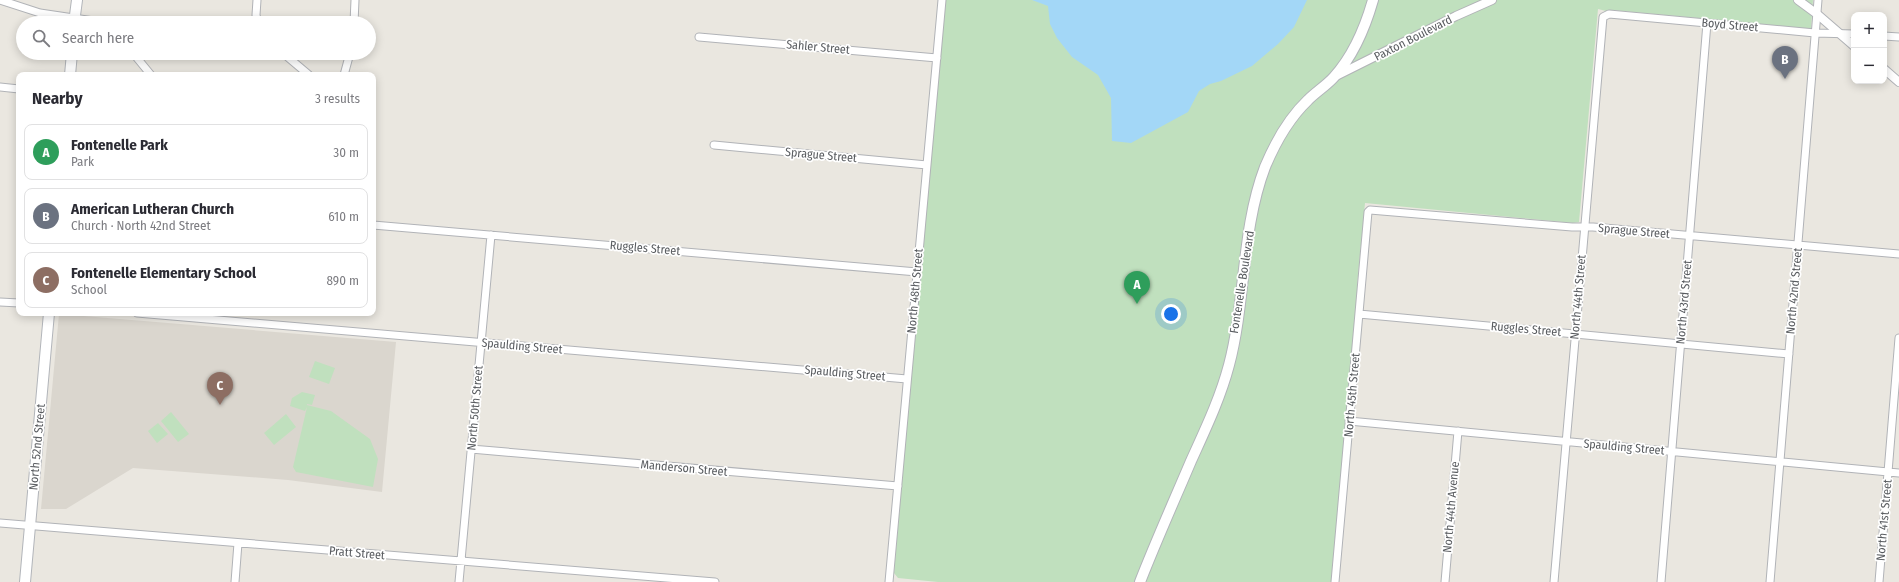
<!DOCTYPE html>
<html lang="en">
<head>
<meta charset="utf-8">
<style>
  :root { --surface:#fff; --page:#f7f7f7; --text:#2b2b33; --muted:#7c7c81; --line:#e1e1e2; --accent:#0f766e }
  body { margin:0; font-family:"Fira Sans Condensed",sans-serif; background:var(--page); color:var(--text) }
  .controls { position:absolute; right:12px; top:12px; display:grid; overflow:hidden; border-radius:8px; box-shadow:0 2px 10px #0003 }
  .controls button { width:36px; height:36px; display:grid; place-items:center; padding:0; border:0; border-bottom:1px solid var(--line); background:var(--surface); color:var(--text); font:20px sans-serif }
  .you { position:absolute; left:1171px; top:314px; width:14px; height:14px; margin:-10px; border:3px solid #fff; border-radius:50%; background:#1a73e8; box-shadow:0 0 0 6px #1a73e833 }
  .badge { display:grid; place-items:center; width:26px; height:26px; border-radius:50%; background:var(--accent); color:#fff; font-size:13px; font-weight:700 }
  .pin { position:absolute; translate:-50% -33px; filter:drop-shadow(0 1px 2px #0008) }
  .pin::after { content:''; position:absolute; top:21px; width:14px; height:12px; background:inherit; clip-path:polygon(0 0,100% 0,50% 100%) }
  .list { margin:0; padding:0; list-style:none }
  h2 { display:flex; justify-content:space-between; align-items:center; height:52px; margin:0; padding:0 16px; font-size:17px }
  h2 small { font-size:13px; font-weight:400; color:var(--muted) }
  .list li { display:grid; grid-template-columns:26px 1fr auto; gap:12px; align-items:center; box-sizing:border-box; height:56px; margin:0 8px 8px; padding:0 8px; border:1px solid var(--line); border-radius:8px }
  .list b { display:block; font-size:15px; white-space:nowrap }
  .list p { margin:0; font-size:13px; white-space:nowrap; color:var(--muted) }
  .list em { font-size:13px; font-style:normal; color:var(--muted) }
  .icon { flex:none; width:22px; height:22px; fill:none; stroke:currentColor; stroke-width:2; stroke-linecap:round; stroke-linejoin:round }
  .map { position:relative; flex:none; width:1899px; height:582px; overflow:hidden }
  .search { position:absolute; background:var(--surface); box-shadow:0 2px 10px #0003; left:16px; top:16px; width:360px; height:44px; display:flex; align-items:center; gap:10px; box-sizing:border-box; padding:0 14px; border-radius:22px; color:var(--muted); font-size:15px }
  .panel { position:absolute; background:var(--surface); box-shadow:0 2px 10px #0003; left:16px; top:72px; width:360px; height:244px; border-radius:8px }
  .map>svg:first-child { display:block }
  .education { fill:#dad6ce }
  .green { fill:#c0e0be }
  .water { fill:#a3d7f7 }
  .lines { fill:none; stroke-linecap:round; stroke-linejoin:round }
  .minor-casing { stroke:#b1b3b7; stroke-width:9 }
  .tertiary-casing { stroke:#b1b3b7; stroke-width:10 }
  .secondary-casing { stroke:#b2b5ba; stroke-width:12 }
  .minor { stroke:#fff; stroke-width:7 }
  .tertiary { stroke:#fff; stroke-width:8 }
  .secondary { stroke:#fff; stroke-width:10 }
  .labels { text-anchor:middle; stroke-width:3.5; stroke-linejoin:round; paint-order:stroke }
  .street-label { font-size:12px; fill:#595c60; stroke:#fff }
</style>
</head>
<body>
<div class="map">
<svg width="1899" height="582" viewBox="0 0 1899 582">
  <rect width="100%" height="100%" fill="#eae7e0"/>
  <!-- education -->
  <path class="education" d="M 59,314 L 396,342 L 382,492 L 288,480 L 133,468 L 66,509 L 41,509 Z"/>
  <!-- green -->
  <path class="green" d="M 946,0 L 1813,0 L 1811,29 L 1748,23 L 1733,23 L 1730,21 L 1611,10 L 1606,11 L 1598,9 L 1579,222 L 1573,223 L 1365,203 L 1357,286 L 1358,306 L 1355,316 L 1336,539 L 1335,538 L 1331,582 L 938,582 L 898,578 L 894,573 L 920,269 Z
    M 315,361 L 335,368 L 329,384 L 309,377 Z
    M 302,392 L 315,395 L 312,405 L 307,404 L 307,405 L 331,411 L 370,439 L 378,459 L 373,487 L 296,472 L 293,467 L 307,407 L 305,411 L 290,406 L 292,398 Z
    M 171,412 L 189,434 L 178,442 L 161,421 Z
    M 286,414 L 296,427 L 274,445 L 264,433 Z
    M 158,423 L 168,434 L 157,443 L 148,431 Z"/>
  <!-- water -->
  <path class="water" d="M 1032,0 L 1307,0 L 1294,27 L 1278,44 L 1252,66 L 1221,81 L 1210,84 L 1199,91 L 1188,112 L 1131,143 L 1112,141 L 1111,98 L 1098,75 L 1072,57 L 1057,38 L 1050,24 L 1048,6 Z"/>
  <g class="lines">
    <defs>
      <path id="minor" d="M 0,0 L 40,13 L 107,23
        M 257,0 L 256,15 L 258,23
        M 354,23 L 355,0
        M 1884,36 L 1899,37
        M 699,37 L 937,58
        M 133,53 L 151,75
        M 283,53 L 309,75
        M 344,75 L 350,53
        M 0,87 L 19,89
        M 714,145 L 927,165
        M 373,225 L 917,272
        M 0,302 L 19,303
        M 137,313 L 907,379
        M 1359,314 L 1789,354
        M 1349,421 L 1899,473
        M 471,449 L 898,486
        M 0,523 L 715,582
        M 235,582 L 238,543
        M 459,582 L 491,235
        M 889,582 L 942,0
        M 1335,582 L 1368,212 L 1370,210 L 1572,227 L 1593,227 L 1899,254
        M 1445,582 L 1458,431
        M 1554,582 L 1603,17 L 1609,14 L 1815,33 L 1854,34
        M 1661,582 L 1707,23
        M 1770,582 L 1818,0
        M 1879,582 L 1899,338"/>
      <path id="tertiary" d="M 1798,0 L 1817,14 L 1854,46
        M 1884,69 L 1899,82
        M 1336,76 L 1456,16 L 1492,0"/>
      <path id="secondary" d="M 74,23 L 77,0
        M 70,75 L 72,53
        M 25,582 L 49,313
        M 1140,582 C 1156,541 1174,501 1191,461 C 1205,430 1220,399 1229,365 C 1246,301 1241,230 1265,167 C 1275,143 1289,118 1308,100 C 1316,92 1327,85 1334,77 C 1354,55 1365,28 1373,0"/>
    </defs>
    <!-- minor casing -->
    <use href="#minor" class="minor-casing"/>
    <!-- tertiary casing -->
    <use href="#tertiary" class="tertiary-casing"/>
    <!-- secondary casing -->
    <use href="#secondary" class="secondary-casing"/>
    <!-- minor -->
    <use href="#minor" class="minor"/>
    <!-- tertiary -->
    <use href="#tertiary" class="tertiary"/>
    <!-- secondary -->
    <use href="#secondary" class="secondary"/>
  </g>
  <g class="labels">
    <!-- street labels -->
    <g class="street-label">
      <text transform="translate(1730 25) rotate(5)" y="4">Boyd Street</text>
      <text transform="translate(1413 38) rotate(-27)" y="4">Paxton Boulevard</text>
      <text transform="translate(818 47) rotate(5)" y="4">Sahler Street</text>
      <text transform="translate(821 155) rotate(5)" y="4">Sprague Street</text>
      <text transform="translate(1634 231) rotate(5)" y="4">Sprague Street</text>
      <text transform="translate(645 248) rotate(5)" y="4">Ruggles Street</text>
      <text transform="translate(1242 282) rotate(-81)" y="4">Fontenelle Boulevard</text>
      <text transform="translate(915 291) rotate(-85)" y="4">North 48th Street</text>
      <text transform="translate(1794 291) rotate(-85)" y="4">North 42nd Street</text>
      <text transform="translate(1578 297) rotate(-85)" y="4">North 44th Street</text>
      <text transform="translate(1684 302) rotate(-85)" y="4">North 43rd Street</text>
      <text transform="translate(1526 329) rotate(5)" y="4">Ruggles Street</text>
      <text transform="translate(522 346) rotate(5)" y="4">Spaulding Street</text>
      <text transform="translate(845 373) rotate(5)" y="4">Spaulding Street</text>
      <text transform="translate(1352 395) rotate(-85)" y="4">North 45th Street</text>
      <text transform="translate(475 408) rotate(-85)" y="4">North 50th Street</text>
      <text transform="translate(37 447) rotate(-85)" y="4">North 52nd Street</text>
      <text transform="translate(1624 447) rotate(5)" y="4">Spaulding Street</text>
      <text transform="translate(684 468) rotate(5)" y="4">Manderson Street</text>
      <text transform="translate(1451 507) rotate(-85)" y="4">North 44th Avenue</text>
      <text transform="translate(1884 520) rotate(-85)" y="4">North 41st Street</text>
      <text transform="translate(357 553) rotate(5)" y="4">Pratt Street</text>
    </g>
  </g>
</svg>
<div class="controls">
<button>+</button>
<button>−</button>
</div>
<div class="you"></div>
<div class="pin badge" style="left:1137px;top:304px;background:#2e9e5b">A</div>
<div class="pin badge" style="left:1785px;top:79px;background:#6b7280">B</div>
<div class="pin badge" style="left:220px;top:405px;background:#8d6e63">C</div>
<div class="search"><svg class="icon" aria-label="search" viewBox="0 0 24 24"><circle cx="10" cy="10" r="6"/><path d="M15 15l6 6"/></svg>Search here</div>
<section class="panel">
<h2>Nearby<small>3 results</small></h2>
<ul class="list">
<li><span class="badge" style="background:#2e9e5b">A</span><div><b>Fontenelle Park</b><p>Park</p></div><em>30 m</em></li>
<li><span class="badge" style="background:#6b7280">B</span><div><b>American Lutheran Church</b><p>Church · North 42nd Street</p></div><em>610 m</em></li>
<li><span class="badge" style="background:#8d6e63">C</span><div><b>Fontenelle Elementary School</b><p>School</p></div><em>890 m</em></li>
</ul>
</section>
</div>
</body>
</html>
